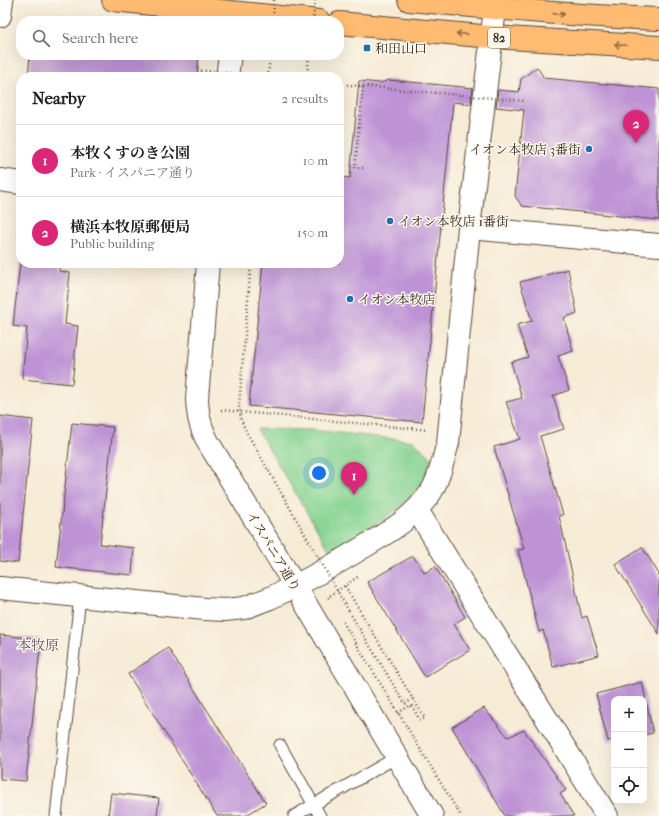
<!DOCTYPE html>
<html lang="en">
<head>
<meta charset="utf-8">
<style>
  :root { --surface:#fff; --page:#f6f6f6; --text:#222; --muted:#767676; --line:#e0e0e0; --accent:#db2777 }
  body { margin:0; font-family:"IM FELL French Canon","Noto Serif JP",serif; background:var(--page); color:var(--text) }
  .controls { position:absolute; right:12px; bottom:12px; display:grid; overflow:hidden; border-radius:8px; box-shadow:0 4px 16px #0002 }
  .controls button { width:36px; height:36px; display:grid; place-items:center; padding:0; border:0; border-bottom:1px solid var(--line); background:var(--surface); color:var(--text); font:20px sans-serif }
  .you { position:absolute; left:319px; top:473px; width:14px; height:14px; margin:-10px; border:3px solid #fff; border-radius:50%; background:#1a73e8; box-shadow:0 0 0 6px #1a73e833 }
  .badge { display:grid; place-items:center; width:26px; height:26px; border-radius:50%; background:var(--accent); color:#fff; font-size:13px; font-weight:700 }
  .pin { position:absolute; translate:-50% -33px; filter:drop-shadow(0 1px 2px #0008) }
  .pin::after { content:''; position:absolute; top:21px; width:14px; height:12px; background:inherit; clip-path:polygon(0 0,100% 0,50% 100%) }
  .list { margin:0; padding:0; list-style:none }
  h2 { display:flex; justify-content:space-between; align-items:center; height:52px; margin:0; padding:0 16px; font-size:17px }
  h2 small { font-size:13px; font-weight:400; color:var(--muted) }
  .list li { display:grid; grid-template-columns:26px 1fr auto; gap:12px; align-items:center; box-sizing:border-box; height:72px; padding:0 16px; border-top:1px solid var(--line) }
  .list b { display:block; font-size:15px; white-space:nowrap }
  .list p { margin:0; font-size:13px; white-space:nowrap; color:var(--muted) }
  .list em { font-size:13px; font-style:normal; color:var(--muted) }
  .icon { flex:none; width:22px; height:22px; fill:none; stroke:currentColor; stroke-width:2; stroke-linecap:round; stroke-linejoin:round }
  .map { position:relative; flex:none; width:659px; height:816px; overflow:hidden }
  .search { position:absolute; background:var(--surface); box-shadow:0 4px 16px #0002; left:16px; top:16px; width:328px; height:44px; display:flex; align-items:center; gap:10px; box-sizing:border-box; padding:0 14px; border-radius:16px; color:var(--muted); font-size:15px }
  .panel { position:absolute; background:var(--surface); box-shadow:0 4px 16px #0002; left:16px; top:72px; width:328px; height:196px; border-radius:16px }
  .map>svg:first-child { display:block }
  .green { fill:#85d391; stroke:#607e58 }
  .building { fill:#be93d6 }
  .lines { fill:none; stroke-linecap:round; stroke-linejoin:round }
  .service-casing { stroke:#574739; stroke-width:13 }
  .minor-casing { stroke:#574739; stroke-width:24 }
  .tertiary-casing { stroke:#574739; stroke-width:24 }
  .primary-casing { stroke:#574739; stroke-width:24 }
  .path { stroke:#574739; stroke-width:2.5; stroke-dasharray:1 3; stroke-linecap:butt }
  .service { stroke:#fff; stroke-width:11 }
  .minor { stroke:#fff; stroke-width:22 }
  .tertiary { stroke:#fff; stroke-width:22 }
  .primary { stroke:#ffbb71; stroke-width:22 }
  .path-bridge { stroke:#574739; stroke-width:2.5; stroke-dasharray:1 3; stroke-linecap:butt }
  .oneway { stroke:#936b43 }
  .poi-dot { fill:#1f6fb2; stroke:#fbf7ec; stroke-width:1.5 }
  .labels { text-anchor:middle; stroke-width:3; stroke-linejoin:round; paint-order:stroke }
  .shield { fill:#fbf7ec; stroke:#75685c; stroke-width:1 }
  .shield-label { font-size:12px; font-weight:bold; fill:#3b2a1e }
  .poi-label { font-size:13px; fill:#3b2a1e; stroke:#fbf7ec; text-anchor:start }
  .street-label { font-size:13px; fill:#3b2a1e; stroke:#fbf7ec }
  .neighbourhood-label { font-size:14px; fill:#694f5e; stroke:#fbf7ec }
</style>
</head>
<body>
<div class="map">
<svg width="659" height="816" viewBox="0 0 659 816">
  <rect width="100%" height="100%" fill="#fbf7ec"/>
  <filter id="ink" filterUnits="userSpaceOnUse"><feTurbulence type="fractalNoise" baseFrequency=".025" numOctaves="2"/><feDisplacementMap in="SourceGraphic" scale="8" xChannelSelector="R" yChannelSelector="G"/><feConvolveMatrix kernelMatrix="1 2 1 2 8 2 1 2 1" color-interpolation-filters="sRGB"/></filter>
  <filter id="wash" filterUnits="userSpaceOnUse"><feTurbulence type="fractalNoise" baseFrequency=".012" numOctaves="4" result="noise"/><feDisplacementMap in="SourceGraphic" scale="16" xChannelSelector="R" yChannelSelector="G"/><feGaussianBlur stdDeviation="0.9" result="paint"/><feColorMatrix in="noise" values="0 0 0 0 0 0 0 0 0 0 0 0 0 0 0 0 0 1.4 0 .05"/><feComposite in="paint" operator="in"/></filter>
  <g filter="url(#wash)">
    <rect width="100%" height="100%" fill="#f6ebd5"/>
    <!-- green -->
    <path class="green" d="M 257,429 L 312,430 L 413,441 L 432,458 C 428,467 425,478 419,486 C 397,516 362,532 330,551 Z"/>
    <g id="blocks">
      <!-- building -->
      <path class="building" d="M 30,55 L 199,55 L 197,77 L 28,77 Z
        M 537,67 L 544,78 L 659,89 L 659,220 L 522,206 L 515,196 L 524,110 L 496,107 L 498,90 L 519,92 L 521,79 Z
        M 389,80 L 473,88 L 471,104 L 453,102 L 422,422 L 249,406 L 263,263 L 339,263 L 339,177 L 350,178 L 359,81 L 380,83 Z
        M 20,263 L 60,263 L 59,271 L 70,273 L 65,324 L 78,326 L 72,384 L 22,379 L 27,328 L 13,326 Z
        M 568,269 L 577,313 L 564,318 L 573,351 L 558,356 L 569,390 L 553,396 L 564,429 L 540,436 L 563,515 L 559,516 L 582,618 L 587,616 L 599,655 L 553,667 L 543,630 L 539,632 L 518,550 L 524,549 L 494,447 L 520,439 L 506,402 L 522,398 L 511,362 L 528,357 L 517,325 L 532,321 L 520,282 Z
        M 0,416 L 33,420 L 18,563 L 0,561 Z
        M 72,423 L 113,427 L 100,544 L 134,548 L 132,575 L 56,567 Z
        M 642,547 L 659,574 L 659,634 L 615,564 Z
        M 413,556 L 425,573 L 435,566 L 465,617 L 454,624 L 470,650 L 425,677 L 367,582 Z
        M 0,635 L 41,639 L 26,781 L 0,779 Z
        M 168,648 L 266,803 L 245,816 L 217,816 L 128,674 Z
        M 642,682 L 653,733 L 644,735 L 644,699 L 614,699 L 614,740 L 608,741 L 596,694 Z
        M 484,708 L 508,737 L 524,730 L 566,790 L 560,794 L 574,816 L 505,816 L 452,727 Z
        M 111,793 L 159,798 L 157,816 L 108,816 Z"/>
    </g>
  </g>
  <g filter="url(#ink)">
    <use href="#blocks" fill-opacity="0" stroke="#574739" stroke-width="1"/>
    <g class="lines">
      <defs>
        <path id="service" d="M 280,745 L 320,816
          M 56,816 L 80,597
          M 294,816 L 397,757"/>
        <path id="minor" d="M 0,16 L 2,0
          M 469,228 L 659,245
          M 417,510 L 607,816
          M 0,588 L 205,609 L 225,610 L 244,608 L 270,598 L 295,586"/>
        <path id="tertiary" d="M 227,77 L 230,55
          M 0,180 L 21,183
          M 208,263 L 197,399 C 198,417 200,426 208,442 L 295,586 L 432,816
          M 295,586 C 316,575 337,563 357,551 C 385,534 412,520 431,492 C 440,478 443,459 448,443 L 469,228 L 496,0"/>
        <path id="primary" d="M 113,0 L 319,21
          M 409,0 C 492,8 575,16 659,19
          M 339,23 L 492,37 L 659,47"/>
      </defs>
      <!-- service casing -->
      <use href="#service" class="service-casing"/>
      <!-- minor casing -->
      <use href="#minor" class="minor-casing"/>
      <!-- tertiary casing -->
      <use href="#tertiary" class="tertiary-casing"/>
      <!-- primary casing -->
      <use href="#primary" class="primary-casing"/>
      <!-- path -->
      <path class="path" d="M 297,56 L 297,55
        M 289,60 L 289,55
        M 268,77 L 270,55
        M 307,77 L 309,55
        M 363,168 L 355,168 L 363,86
        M 221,410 L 428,430
        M 345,586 L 413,699 L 405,704 L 350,613
        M 329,598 L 328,597 L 359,576
        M 343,622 L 461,816
        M 398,713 L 411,705 L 420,720 L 425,718 L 413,699"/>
      <!-- service -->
      <use href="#service" class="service"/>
      <!-- minor -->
      <use href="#minor" class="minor"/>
      <!-- tertiary -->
      <use href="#tertiary" class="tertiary"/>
      <!-- primary -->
      <use href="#primary" class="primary"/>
      <!-- path-bridge -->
      <path class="path-bridge" d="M 273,21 L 274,0
        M 313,21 L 315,0
        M 284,55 L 309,58
        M 197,70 L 269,77
        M 339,84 L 525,101
        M 251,263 L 239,406 L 241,420 L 247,433 L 350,613"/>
    </g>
    <!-- one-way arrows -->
    <defs><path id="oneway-shaft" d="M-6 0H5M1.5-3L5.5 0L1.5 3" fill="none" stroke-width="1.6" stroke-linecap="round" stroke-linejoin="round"/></defs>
    <g class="oneway">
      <use href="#oneway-shaft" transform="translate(559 14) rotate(4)"/>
      <use href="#oneway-shaft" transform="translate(462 34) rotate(-175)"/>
      <use href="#oneway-shaft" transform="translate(620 45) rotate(-177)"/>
    </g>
  </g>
  <!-- markers -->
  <g class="poi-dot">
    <rect x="363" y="44" width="8" height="8" rx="2"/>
    <circle cx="589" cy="149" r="4"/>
    <circle cx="390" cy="221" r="4"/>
    <circle cx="350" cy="299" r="4"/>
  </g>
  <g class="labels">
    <!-- shield labels -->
    <rect class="shield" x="488" y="28" width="22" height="20" rx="3"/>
    <g class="shield-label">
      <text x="499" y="42">82</text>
    </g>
    <!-- poi labels -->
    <g class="poi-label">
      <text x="375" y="53">和田山口</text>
      <text x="581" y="154" text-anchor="end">イオン本牧店 3番街</text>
      <text x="398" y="226">イオン本牧店 1番街</text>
      <text x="358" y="304">イオン本牧店</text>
    </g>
    <!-- street labels -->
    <g class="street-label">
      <text transform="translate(274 551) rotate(59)" y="5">イスパニア通り</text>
    </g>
    <!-- neighbourhood labels -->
    <g class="neighbourhood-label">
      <text x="38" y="650">本牧原</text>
    </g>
  </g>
</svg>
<div class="controls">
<button>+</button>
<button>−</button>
<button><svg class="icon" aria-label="locate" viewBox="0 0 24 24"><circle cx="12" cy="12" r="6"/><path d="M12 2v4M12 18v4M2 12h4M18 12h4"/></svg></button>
</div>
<div class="you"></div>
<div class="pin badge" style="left:354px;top:495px">1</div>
<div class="pin badge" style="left:636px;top:143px">2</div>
<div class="search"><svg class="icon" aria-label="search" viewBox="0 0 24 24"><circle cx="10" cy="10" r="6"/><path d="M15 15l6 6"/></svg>Search here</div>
<section class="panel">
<h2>Nearby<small>2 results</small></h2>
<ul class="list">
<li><span class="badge">1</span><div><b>本牧くすのき公園</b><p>Park · イスパニア通り</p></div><em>10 m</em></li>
<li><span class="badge">2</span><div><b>横浜本牧原郵便局</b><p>Public building</p></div><em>150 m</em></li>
</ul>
</section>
</div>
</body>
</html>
